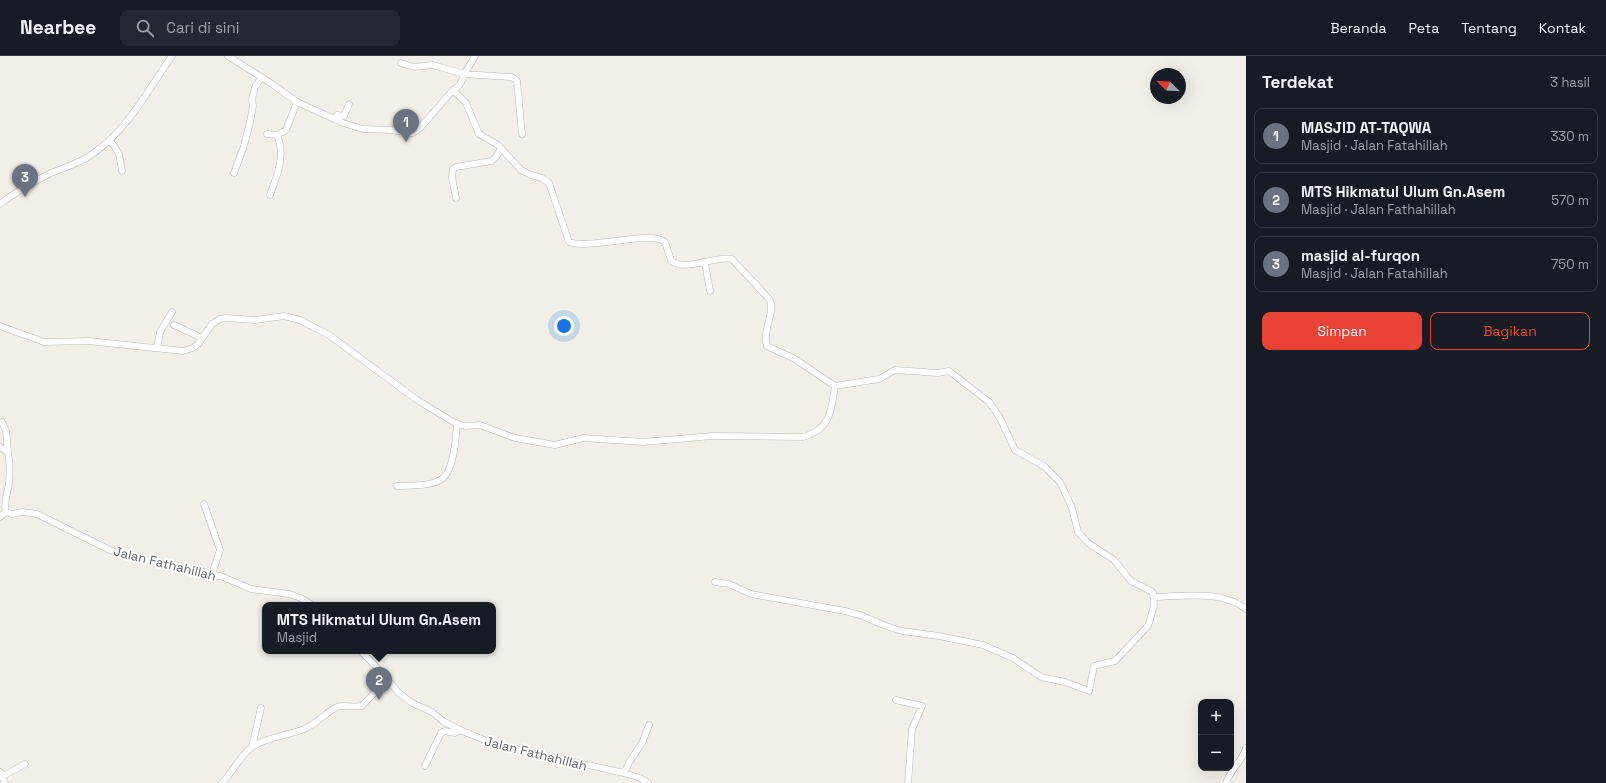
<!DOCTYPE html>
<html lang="id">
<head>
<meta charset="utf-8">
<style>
  :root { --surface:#171b24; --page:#242831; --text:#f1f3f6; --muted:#9ea1a6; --line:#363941; --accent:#ea4335 }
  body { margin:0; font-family:"Space Grotesk",sans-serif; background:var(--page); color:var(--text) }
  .controls { position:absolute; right:12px; bottom:12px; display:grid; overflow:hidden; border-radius:8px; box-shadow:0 4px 16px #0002 }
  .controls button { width:36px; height:36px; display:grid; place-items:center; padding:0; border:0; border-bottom:1px solid var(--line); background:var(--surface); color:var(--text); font:20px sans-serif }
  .compass { position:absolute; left:1150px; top:12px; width:36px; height:36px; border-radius:50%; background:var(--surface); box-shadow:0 4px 16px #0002; rotate:294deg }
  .you { position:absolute; left:564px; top:270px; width:14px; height:14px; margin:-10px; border:3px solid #fff; border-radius:50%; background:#1a73e8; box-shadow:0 0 0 6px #1a73e833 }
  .badge { display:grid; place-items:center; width:26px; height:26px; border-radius:50%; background:var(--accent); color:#fff; font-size:13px; font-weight:700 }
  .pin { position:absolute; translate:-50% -33px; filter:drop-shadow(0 1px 2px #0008) }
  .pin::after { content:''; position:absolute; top:21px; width:14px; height:12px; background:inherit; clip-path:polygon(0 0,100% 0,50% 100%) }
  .popup { position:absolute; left:262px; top:546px; width:234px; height:52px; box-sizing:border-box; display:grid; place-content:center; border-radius:8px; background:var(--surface); filter:drop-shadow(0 1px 3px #0005); font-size:13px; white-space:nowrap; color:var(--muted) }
  .popup b { font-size:15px; color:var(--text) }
  .popup::after { content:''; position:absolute; left:50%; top:100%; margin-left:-8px; border:8px solid transparent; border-top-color:var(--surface) }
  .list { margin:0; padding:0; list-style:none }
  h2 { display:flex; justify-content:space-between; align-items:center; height:52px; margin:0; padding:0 16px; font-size:17px }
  h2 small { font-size:13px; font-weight:400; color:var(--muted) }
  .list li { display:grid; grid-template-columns:26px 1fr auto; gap:12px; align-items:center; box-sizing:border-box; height:56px; margin:0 8px 8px; padding:0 8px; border:1px solid var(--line); border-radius:8px }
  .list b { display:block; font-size:15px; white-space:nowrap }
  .list p { margin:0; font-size:13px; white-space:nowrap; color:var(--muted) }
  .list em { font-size:13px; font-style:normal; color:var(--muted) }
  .actions { display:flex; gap:8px; padding:12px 16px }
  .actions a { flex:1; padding:9px 0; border:1px solid var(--accent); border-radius:8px; text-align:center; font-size:14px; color:var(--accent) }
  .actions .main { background:var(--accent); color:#fff }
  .icon { flex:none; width:22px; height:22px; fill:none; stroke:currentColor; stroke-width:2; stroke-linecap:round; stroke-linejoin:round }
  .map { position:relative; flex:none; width:1246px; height:727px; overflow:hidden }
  header { display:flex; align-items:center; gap:24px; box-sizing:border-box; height:56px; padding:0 20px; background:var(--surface); border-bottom:1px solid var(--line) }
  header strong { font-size:19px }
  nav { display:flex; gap:22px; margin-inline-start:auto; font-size:14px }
  .search { width:280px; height:36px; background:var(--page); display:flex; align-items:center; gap:10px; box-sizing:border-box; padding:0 14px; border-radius:8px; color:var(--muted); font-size:15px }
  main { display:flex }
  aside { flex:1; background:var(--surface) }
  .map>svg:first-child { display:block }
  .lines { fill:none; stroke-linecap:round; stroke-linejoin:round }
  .minor-casing { stroke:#b5b8bc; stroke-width:7 }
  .minor { stroke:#fff; stroke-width:6 }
  .labels { text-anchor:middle; stroke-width:4; stroke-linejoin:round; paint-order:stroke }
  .street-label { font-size:13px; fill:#5f6368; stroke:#fff }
</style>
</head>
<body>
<header>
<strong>Nearbee</strong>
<div class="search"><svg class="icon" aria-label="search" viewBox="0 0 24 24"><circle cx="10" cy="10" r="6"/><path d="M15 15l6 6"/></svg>Cari di sini</div>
<nav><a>Beranda</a><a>Peta</a><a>Tentang</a><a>Kontak</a></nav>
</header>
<main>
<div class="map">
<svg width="1246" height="727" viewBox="0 0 1246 727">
  <rect width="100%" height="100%" fill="#f1efe8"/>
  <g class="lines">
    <defs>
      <path id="minor" d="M 228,0 L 272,28 L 297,46 L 343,67 L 363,73 L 391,74 L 410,77 L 413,77 L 420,72 L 453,34 C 462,29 461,25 465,17 C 468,11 472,6 475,0
        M 401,7 L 414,11 L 433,9 L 464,18 L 511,21 L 515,23 L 517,25 L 522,78
        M 453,34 L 466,47 L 479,78 L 498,89 L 521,114 L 531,119 L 542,122 L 549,127 L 569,186 C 588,194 652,174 665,186 L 671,204 C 682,217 718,199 732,203 L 770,244 C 775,259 762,274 767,290 L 795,303 L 835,330 L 879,323 L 895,314 L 938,317 L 949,315 L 989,346 L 1000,362 L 1015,394 L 1044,410 L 1060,426 L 1072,452 L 1078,476 L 1088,487 L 1114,504 L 1131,525 L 1151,535 L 1153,537 L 1154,550 L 1148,570 L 1115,605 L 1094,610 L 1089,635 L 1065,626 L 1041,621 L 1013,602 L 983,589 L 939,580 L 902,575 L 886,570 L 860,559 L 845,555 L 751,538 L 729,528 L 715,526
        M 334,63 L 337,59 L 344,60 L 349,48
        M 267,78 L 277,79 L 286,74 L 297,46
        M 110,84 L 119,98 L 122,115
        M 234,117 L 244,90 L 250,66 L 253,50 L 252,43 L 255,31 L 262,21
        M 270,139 C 277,119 286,100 277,79
        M 456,142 L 452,121 L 453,113 L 456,111 L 492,105 L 496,101 L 501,92
        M 0,148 C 15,137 30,127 47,119 C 62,112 78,108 91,99 C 128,74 147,35 172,0
        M 705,207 L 710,235
        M 174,269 L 202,282
        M 0,270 L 44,286 L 88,285 L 183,295 L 193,292 L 198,288 L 212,268 L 220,263 L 226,262 L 255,264 L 284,260 L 300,264 L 329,279 L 417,344 L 455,367 L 465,370 L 480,369 L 515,382 L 555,389 L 583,382 L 643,386 L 712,380 L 803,381 C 831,373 831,355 835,330
        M 157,292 L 160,276 L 172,256
        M 2,366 L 6,375 L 8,396
        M 0,391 L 8,396 C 10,406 10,417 9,427 C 8,436 3,447 6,456
        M 397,430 C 411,429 432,431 443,422 C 454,413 456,381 457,368
        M 204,448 L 220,494 L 212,518
        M 6,456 L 12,458 L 23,456 L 37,458 L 110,494 L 129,501 L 180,510 L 223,521 L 251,533 L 289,538 L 301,542 L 312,549
        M 0,461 L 6,456
        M 1155,541 C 1184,540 1222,534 1246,553
        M 361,595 L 381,616 L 399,637 L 412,647 L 432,656 L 443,665 L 460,674 L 494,688 L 624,717 L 640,722 L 648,727
        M 896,644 L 922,650 L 912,673 L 908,727
        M 252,691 L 261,652
        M 425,710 L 441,677 L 445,675 L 455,677 L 460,674
        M 0,716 L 5,727
        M 624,717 L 630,705 L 642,687 L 649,669
        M 3,720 L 25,708
        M 222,727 C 233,716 239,701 252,691 C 267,681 287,680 304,673 C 317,668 326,656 337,651 C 345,648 353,652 362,650 L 387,623
        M 1226,727 C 1231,712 1242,706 1246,692"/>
    </defs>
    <!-- minor casing -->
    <use href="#minor" class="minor-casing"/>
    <!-- minor -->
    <use href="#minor" class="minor"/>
  </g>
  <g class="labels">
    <!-- street labels -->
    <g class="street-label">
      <text transform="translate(165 507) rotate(14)" y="5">Jalan Fathahillah</text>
      <text transform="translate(536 697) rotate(14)" y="5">Jalan Fathahillah</text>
    </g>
  </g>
</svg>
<div class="controls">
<button>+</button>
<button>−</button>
</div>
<svg class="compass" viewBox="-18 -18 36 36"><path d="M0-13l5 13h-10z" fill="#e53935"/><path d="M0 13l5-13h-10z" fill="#9ea1a6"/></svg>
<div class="you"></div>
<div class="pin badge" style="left:406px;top:86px;background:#6b7280">1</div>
<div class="pin badge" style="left:379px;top:644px;background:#6b7280">2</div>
<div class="popup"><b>MTS Hikmatul Ulum Gn.Asem</b>Masjid</div>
<div class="pin badge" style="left:25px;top:141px;background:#6b7280">3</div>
</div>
<aside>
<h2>Terdekat<small>3 hasil</small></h2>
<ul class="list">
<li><span class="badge" style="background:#6b7280">1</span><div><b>MASJID AT-TAQWA</b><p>Masjid · Jalan Fatahillah</p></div><em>330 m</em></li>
<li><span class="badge" style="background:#6b7280">2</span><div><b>MTS Hikmatul Ulum Gn.Asem</b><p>Masjid · Jalan Fathahillah</p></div><em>570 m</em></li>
<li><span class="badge" style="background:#6b7280">3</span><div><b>masjid al-furqon</b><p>Masjid · Jalan Fatahillah</p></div><em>750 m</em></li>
</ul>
<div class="actions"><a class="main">Simpan</a><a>Bagikan</a></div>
</aside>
</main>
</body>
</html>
